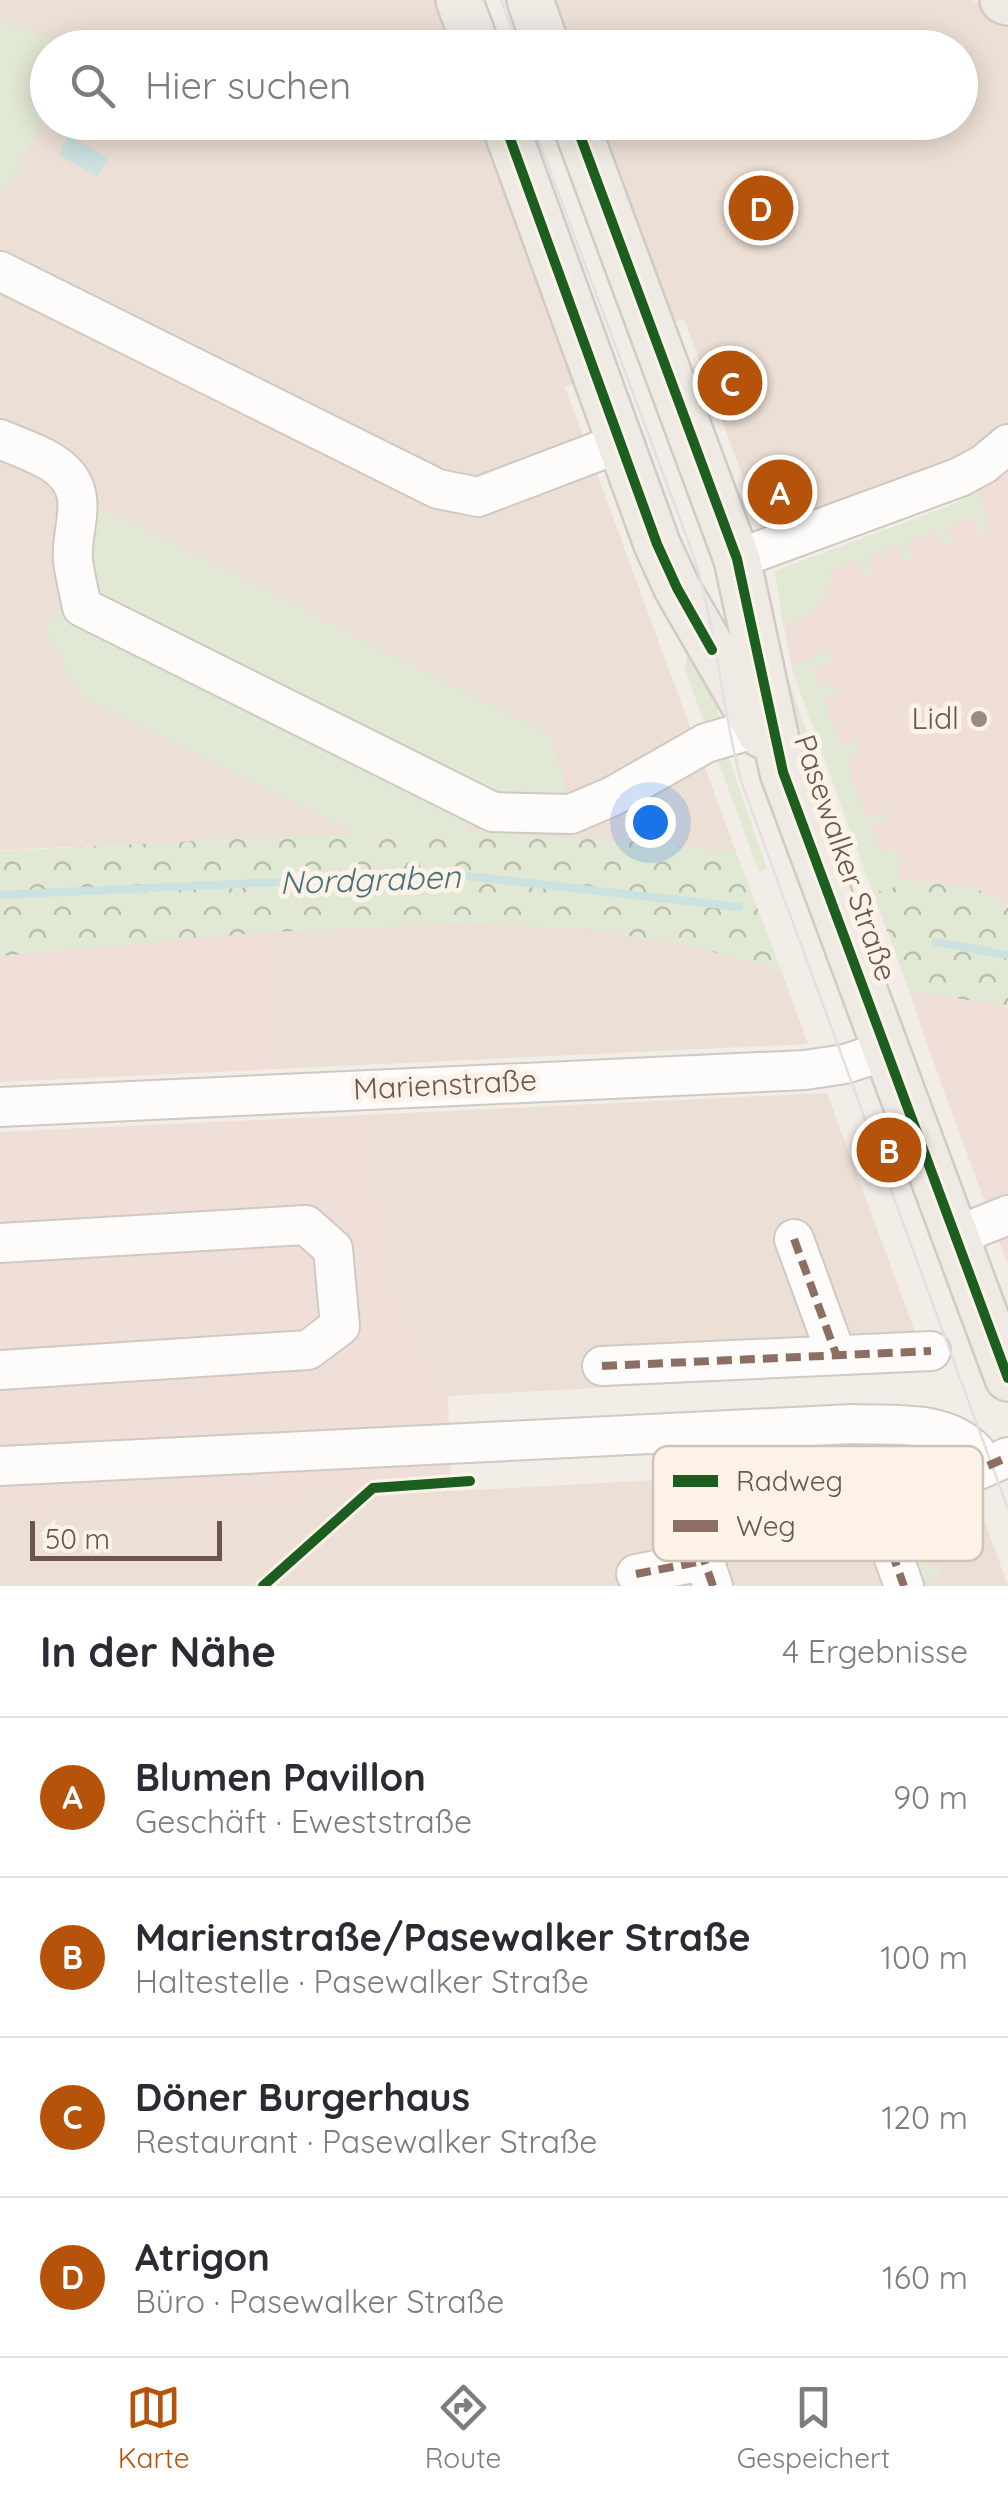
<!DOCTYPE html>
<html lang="de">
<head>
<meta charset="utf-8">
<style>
  :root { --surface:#fff; --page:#f2f2f3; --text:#2b2b33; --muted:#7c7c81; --line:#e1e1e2; --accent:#b45309 }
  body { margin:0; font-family:Quicksand,sans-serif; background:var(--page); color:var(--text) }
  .scale { position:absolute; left:30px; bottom:25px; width:192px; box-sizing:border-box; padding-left:10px; border:5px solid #6c554c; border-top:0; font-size:28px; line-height:35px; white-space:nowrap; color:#6c554c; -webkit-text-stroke:8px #fcf2e8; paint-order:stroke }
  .you { position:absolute; left:650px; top:822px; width:35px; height:35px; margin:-25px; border:8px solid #fff; border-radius:50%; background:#1a73e8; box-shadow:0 0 0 15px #1a73e833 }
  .badge { display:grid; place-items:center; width:65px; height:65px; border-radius:50%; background:var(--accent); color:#fff; font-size:32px; font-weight:700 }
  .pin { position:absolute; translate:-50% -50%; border:5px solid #fff; box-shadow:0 2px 10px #0006 }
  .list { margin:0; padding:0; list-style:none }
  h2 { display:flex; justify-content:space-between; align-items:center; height:130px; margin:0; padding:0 40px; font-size:42px }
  h2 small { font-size:32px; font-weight:400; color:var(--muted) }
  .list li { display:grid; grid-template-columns:65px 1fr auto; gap:30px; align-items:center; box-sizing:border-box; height:160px; padding:0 40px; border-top:2px solid var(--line) }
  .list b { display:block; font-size:38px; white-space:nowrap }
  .list p { margin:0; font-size:32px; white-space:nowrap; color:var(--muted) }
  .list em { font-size:32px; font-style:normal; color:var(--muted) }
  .icon { flex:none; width:55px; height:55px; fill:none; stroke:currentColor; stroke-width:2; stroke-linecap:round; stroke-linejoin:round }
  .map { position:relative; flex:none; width:1008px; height:1586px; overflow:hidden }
  .search { position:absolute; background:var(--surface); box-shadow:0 5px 25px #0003; left:30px; right:30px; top:30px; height:110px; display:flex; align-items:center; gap:25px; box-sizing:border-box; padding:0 35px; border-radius:55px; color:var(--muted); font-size:38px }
  .sheet { height:770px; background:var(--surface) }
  nav { display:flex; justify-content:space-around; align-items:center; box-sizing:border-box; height:140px; border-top:2px solid var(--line); background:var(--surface); font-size:28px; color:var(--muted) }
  nav a { display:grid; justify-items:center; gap:5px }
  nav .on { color:var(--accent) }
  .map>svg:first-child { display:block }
  .residential { fill:#ecdfd5 }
  .commercial { fill:#f0dfd8 }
  .green { fill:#e1e8d3 }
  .forest { fill:url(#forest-crowns) }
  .water { fill:#cbe2e1 }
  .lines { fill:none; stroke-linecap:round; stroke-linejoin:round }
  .stream { stroke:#cbe2e1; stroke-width:8 }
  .minor-casing { stroke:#d0c9c3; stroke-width:42 }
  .major-casing { stroke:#d2cac5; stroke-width:50 }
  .minor { stroke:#fdfcfb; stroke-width:38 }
  .major { stroke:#f0eae4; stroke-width:45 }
  .tram { stroke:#e2e0e2; stroke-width:2.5 }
  .quiet { stroke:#8d6e63; stroke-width:8; stroke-dasharray:15 8; stroke-linecap:butt }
  .cycleway-casing { stroke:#fcf2e8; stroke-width:16 }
  .cycleway { stroke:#1b5e20; stroke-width:10 }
  .poi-dot { fill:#9b8a82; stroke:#fcf2e8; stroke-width:4 }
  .labels { text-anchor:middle; stroke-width:10; stroke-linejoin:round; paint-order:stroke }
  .poi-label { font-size:30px; fill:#6c554c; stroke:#fcf2e8; text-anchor:end }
  .street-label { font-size:30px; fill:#6c554c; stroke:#fcf2e8 }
  .water-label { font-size:32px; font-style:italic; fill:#467377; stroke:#fcf2e8 }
  .key { fill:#fcf2e8; stroke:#d1c3b9; stroke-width:2.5 }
  .key-label { font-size:28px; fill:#6c554c }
</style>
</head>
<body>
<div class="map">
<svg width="1008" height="1586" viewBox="0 0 1008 1586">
  <defs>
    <pattern id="forest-crowns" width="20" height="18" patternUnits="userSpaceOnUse" patternTransform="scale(2.5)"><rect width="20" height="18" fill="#e1e8d3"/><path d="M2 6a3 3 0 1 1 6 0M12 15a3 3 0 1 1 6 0" fill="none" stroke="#babfad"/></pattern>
  </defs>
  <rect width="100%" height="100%" fill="#f3ede7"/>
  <!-- residential -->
  <path class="residential" d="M 0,0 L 444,0 L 462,47 L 48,48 L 48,122 L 489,123 L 584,380 L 565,387 L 736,852 L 413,832 L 0,850 Z
    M 546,0 L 972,0 L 1008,17 L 1008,427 L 967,461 L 763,530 L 684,319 L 665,325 L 591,123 L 960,122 L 960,48 L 563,47 Z
    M 469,923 L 587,929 L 689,946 L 781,970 L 808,1044 L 275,1069 L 269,932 Z
    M 827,1093 L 929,1370 L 448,1396 L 387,1281 L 397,1276 L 364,1115 Z
    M 964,1464 L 1008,1586 L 0,1586 L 0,1515 Z"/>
  <!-- commercial -->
  <path class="commercial" d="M 1008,472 L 1008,905 L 973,887 L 916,881 L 873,893 L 791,666 L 775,571 L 956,504 Z
    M 269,932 L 275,1069 L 0,1082 L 0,945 Z
    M 909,990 L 1008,1007 L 1008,1266 L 924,1036 Z
    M 364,1115 L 398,1276 L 387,1281 L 448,1396 L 451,1492 L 0,1515 L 0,1132 Z"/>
  <!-- green -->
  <path class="green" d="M 0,20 L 69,47 L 48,48 L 47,112 L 6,189 L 0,186 Z
    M 978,492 L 989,527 L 988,531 L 981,534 L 973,517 L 946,527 L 952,544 L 943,547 L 936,530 L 907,541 L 912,559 L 904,562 L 897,545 L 868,556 L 873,574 L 864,577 L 857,560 L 829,570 L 832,584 L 825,588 L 828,599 L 811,606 L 813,614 L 783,626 L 775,571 L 946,507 Z
    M 92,504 L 550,734 L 567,793 L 553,798 L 468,790 L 91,590 Z
    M 59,606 L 450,800 L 469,832 L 357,833 L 81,696 L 45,629 Z
    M 688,644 L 712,669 L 720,724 L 706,728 L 685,669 Z
    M 830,651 L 834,661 L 812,669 L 819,687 L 834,682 L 837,692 L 823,698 L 841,746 L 857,741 L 860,752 L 845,758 L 866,817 L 883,812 L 886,819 L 870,825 L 880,853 L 896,848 L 901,863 L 897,879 L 916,881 L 873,893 L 791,666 Z
    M 784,668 L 844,836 L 833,839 L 787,714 L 775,671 Z
    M 725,747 L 767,869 L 759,872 L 714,750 Z
    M 934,1497 L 939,1510 L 926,1517 L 931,1536 L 920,1544 L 930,1569 L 937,1566 L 940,1576 L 914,1585 L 889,1512 L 896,1500 Z"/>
  <!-- forest -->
  <path class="forest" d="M 469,832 L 591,838 L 736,852 L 781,970 L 689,946 L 587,929 L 469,923 L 269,932 L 0,956 L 0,851 L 357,833 Z
    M 916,881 L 973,887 L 1008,905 L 1008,1007 L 909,990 L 873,893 Z"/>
  <!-- water -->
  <path class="water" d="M 69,136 L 108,158 L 97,176 L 59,155 Z"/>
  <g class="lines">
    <!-- stream -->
    <path class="stream" d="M 0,895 L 450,874 L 739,907
      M 936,942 L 1008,955"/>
    <defs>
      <path id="minor" d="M 0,271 L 438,489 L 478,497 L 620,443
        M 0,439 C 18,447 41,454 57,466 C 93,493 70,527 73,561 C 75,576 79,592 82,607 L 493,812 L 571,814 L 613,796 L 706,743 L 757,728
        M 737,559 L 960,477 L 984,464 L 1008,444
        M 0,1107 L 805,1070 L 845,1064 L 888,1050
        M 956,1236 L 1008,1215
        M 794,1239 L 836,1354
        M 0,1243 L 306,1225 L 333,1249 L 340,1326 L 308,1350 L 0,1370
        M 602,1366 L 931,1351
        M 0,1466 L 853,1424 C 895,1426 944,1419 975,1451
        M 868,1487 L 904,1586
        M 636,1574 L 703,1561
        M 713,1586 L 688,1514 L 695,1499 L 708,1492 L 868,1487 L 953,1481 L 1008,1457"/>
      <path id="major" d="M 459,0 L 477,48
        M 530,0 L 547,48
        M 1003,0 L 1008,2
        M 504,122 L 657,544 L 677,588 L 762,735
        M 575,122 L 737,559 L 783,772 L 1008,1378"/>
    </defs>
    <!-- minor casing -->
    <use href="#minor" class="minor-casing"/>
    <!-- major casing -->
    <use href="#major" class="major-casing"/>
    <!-- minor -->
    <use href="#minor" class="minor"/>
    <!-- major -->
    <use href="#major" class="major"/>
    <!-- tram -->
    <path class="tram" d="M 501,0 L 519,48
      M 532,122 L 693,554 C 717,628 721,706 741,781 L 1008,1509"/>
    <!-- quiet -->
    <path class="quiet" d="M 794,1239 L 836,1354
      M 602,1366 L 931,1351
      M 868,1487 L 904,1586
      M 636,1574 L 703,1561
      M 713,1586 L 688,1514 L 695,1499 L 708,1492 L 868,1487 L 953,1481 L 1008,1457"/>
    <defs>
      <path id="cycleway" d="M 504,122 L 657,544 L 677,588 L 712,650
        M 575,122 L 737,559 L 783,772 L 1008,1378
        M 263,1586 L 373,1488 L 470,1481"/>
    </defs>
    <!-- cycleway casing -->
    <use href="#cycleway" class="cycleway-casing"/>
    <!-- cycleway -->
    <use href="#cycleway" class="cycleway"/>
  </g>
  <!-- markers -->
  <circle class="poi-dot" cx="979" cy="719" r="10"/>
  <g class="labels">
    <!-- poi labels -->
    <g class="poi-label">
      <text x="959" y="729">Lidl</text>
    </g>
    <!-- street labels -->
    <g class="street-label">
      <text transform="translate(845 858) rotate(71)" y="10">Pasewalker Straße</text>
      <text transform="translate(445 1085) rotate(-3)" y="10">Marienstraße</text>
    </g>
    <!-- water labels -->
    <g class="water-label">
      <text transform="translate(370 880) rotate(-2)" y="11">Nordgraben</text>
    </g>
  </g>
  <!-- legend -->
  <rect x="653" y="1446" width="330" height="115" rx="15" class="key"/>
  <rect x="673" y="1475" width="45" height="12" fill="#1b5e20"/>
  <rect x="673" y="1520" width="45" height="12" fill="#8d6e63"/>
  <g class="key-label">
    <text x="736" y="1491">Radweg</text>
    <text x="736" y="1536">Weg</text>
  </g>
</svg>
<div class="scale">50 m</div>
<div class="you"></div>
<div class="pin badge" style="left:780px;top:492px">A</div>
<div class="pin badge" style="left:889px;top:1150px">B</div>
<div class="pin badge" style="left:730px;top:383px">C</div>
<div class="pin badge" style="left:761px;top:208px">D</div>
<div class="search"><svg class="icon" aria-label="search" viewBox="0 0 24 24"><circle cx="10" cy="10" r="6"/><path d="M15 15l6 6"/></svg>Hier suchen</div>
</div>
<section class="sheet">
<h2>In der Nähe<small>4 Ergebnisse</small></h2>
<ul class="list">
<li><span class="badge">A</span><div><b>Blumen Pavillon</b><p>Geschäft · Eweststraße</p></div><em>90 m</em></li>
<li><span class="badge">B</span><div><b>Marienstraße/Pasewalker Straße</b><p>Haltestelle · Pasewalker Straße</p></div><em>100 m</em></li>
<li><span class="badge">C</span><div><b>Döner Burgerhaus</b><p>Restaurant · Pasewalker Straße</p></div><em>120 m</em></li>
<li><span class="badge">D</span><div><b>Atrigon</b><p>Büro · Pasewalker Straße</p></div><em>160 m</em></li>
</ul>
</section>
<nav>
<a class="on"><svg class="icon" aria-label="map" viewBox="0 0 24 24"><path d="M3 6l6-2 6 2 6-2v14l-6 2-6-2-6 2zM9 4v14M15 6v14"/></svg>Karte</a>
<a><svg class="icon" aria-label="directions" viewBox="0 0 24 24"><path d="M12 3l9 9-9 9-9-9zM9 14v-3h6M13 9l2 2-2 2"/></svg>Route</a>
<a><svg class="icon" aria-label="saved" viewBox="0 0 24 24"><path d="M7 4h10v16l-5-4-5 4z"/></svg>Gespeichert</a>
</nav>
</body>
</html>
